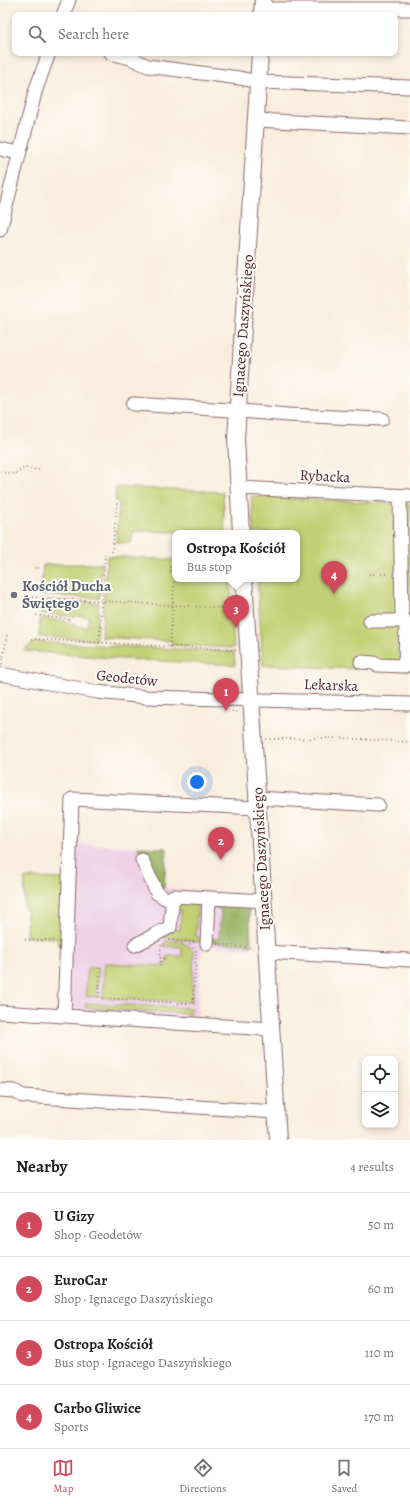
<!DOCTYPE html>
<html lang="en">
<head>
<meta charset="utf-8">
<style>
  :root { --surface:#fff; --page:#f2f2f2; --text:#202124; --muted:#757577; --line:#e0e0e0; --accent:#d1495b }
  body { margin:0; font-family:Alegreya,serif; background:var(--page); color:var(--text) }
  .controls { position:absolute; right:12px; bottom:12px; display:grid; overflow:hidden; border-radius:8px; box-shadow:0 2px 6px #0003 }
  .controls button { width:36px; height:36px; display:grid; place-items:center; padding:0; border:0; border-bottom:1px solid var(--line); background:var(--surface); color:var(--text); font:20px sans-serif }
  .you { position:absolute; left:197px; top:782px; width:14px; height:14px; margin:-10px; border:3px solid #fff; border-radius:50%; background:#1a73e8; box-shadow:0 0 0 6px #1a73e833 }
  .badge { display:grid; place-items:center; width:26px; height:26px; border-radius:50%; background:var(--accent); color:#fff; font-size:13px; font-weight:700 }
  .pin { position:absolute; translate:-50% -33px; filter:drop-shadow(0 1px 2px #0008) }
  .pin::after { content:''; position:absolute; top:21px; width:14px; height:12px; background:inherit; clip-path:polygon(0 0,100% 0,50% 100%) }
  .popup { position:absolute; left:172px; top:530px; width:128px; height:52px; box-sizing:border-box; display:grid; place-content:center; border-radius:8px; background:var(--surface); filter:drop-shadow(0 1px 3px #0005); font-size:13px; white-space:nowrap; color:var(--muted) }
  .popup b { font-size:15px; color:var(--text) }
  .popup::after { content:''; position:absolute; left:50%; top:100%; margin-left:-8px; border:8px solid transparent; border-top-color:var(--surface) }
  .list { margin:0; padding:0; list-style:none }
  h2 { display:flex; justify-content:space-between; align-items:center; height:52px; margin:0; padding:0 16px; font-size:17px }
  h2 small { font-size:13px; font-weight:400; color:var(--muted) }
  .list li { display:grid; grid-template-columns:26px 1fr auto; gap:12px; align-items:center; box-sizing:border-box; height:64px; padding:0 16px; border-top:1px solid var(--line) }
  .list b { display:block; font-size:15px; white-space:nowrap }
  .list p { margin:0; font-size:13px; white-space:nowrap; color:var(--muted) }
  .list em { font-size:13px; font-style:normal; color:var(--muted) }
  .icon { flex:none; width:22px; height:22px; fill:none; stroke:currentColor; stroke-width:2; stroke-linecap:round; stroke-linejoin:round }
  .map { position:relative; flex:none; width:410px; height:1140px; overflow:hidden }
  .search { position:absolute; background:var(--surface); box-shadow:0 2px 6px #0003; left:12px; right:12px; top:12px; height:44px; display:flex; align-items:center; gap:10px; box-sizing:border-box; padding:0 14px; border-radius:8px; color:var(--muted); font-size:15px }
  .sheet { height:308px; background:var(--surface) }
  nav { display:flex; justify-content:space-around; align-items:center; box-sizing:border-box; height:56px; border-top:1px solid var(--line); background:var(--surface); font-size:11px; color:var(--muted) }
  nav a { display:grid; justify-items:center; gap:2px }
  nav .on { color:var(--accent) }
  .map>svg:first-child { display:block }
  .built { fill:#eed0e7 }
  .green { fill:#c1d072; stroke:#86784e }
  .forest { fill:#98b264; stroke:#716848 }
  .lines { fill:none; stroke-linecap:round; stroke-linejoin:round }
  .minor-casing { stroke:#876769; stroke-width:15 }
  .major-casing { stroke:#876769; stroke-width:18 }
  .path { stroke:#876769; stroke-width:1.5; stroke-dasharray:1 3; stroke-linecap:butt }
  .minor { stroke:#fff; stroke-width:13 }
  .major { stroke:#fff; stroke-width:16 }
  .worship-dot { fill:#6b7280; stroke:#fdfcf7; stroke-width:1.5 }
  .labels { text-anchor:middle; stroke-width:4; stroke-linejoin:round; paint-order:stroke }
  .street-label { font-size:15px; fill:#4a1f2b; stroke:#fdfcf7 }
  .worship-label { font-size:15px; font-weight:bold; fill:#5b616d; stroke:#fdfcf7; text-anchor:start }
</style>
</head>
<body>
<div class="map">
<svg width="410" height="1140" viewBox="0 0 410 1140">
  <rect width="100%" height="100%" fill="#fdfcf7"/>
  <filter id="ink" filterUnits="userSpaceOnUse"><feTurbulence type="fractalNoise" baseFrequency=".025" numOctaves="2"/><feDisplacementMap in="SourceGraphic" scale="8" xChannelSelector="R" yChannelSelector="G"/><feConvolveMatrix kernelMatrix="1 2 1 2 8 2 1 2 1" color-interpolation-filters="sRGB"/></filter>
  <filter id="wash" filterUnits="userSpaceOnUse"><feTurbulence type="fractalNoise" baseFrequency=".012" numOctaves="4" result="noise"/><feDisplacementMap in="SourceGraphic" scale="16" xChannelSelector="R" yChannelSelector="G"/><feGaussianBlur stdDeviation="0.9" result="paint"/><feColorMatrix in="noise" values="0 0 0 0 0 0 0 0 0 0 0 0 0 0 0 0 0 1.4 0 .05"/><feComposite in="paint" operator="in"/></filter>
  <g filter="url(#wash)">
    <rect width="100%" height="100%" fill="#f9eddd"/>
    <!-- built -->
    <path class="built" d="M 74,844 L 167,848 L 164,888 L 249,895 L 252,949 L 202,945 L 197,1021 L 72,1012 L 69,1006 Z"/>
    <!-- green -->
    <path class="green" d="M 116,487 L 223,492 L 225,533 L 133,531 L 131,543 L 116,542 L 119,502 L 115,501 Z
      M 251,496 L 410,504 L 410,670 L 357,667 L 356,669 L 263,665 L 257,579 L 297,579 L 297,533 L 254,533 Z
      M 107,556 L 175,560 L 175,579 L 230,579 L 234,648 L 172,645 L 172,641 L 101,637 Z
      M 72,564 L 102,564 L 99,598 L 41,595 L 43,565 Z
      M 41,600 L 99,603 L 96,640 L 39,637 L 40,618 L 74,623 L 74,626 L 87,627 L 89,617 L 75,615 L 75,617 L 40,613 Z
      M 36,642 L 234,652 L 235,665 L 123,659 L 25,651 L 26,648 Z
      M 25,878 L 65,879 L 62,944 L 59,945 L 57,938 L 26,937 L 27,910 L 24,910 Z
      M 179,901 L 197,903 L 196,937 L 203,938 L 202,942 L 163,937 L 173,929 L 180,930 L 181,910 L 175,910 Z
      M 165,941 C 179,942 183,940 194,951 L 192,1002 L 103,998 L 104,964 L 107,963 L 166,966 L 167,956 L 182,956 L 182,949 L 180,947 L 166,946 L 164,947 Z
      M 89,967 L 99,968 L 97,997 L 86,996 L 87,969 Z
      M 86,1003 L 191,1008 L 191,1014 L 85,1008 Z"/>
    <!-- forest -->
    <path class="forest" d="M 138,847 L 167,848 L 164,888 L 158,887 Z
      M 214,903 L 249,905 L 251,945 L 212,942 L 212,938 L 219,939 L 219,935 L 221,909 L 213,908 Z"/>
  </g>
  <g filter="url(#ink)">
    <g class="lines">
      <defs>
        <path id="minor" d="M 263,9 L 410,9
          M 63,15 L 69,0
          M 111,53 L 130,58 L 148,66 L 239,78 L 259,82 L 410,87
          M 256,120 L 410,128
          M 0,149 L 19,153
          M 0,230 L 36,89 L 49,53
          M 133,404 L 230,410 L 288,415 L 382,419
          M 238,488 L 410,496
          M 370,621 L 405,621
          M 361,662 L 374,663 L 377,665 L 405,666 L 406,623 L 402,616 L 400,496
          M 0,674 L 97,692 L 146,697 L 410,704
          M 257,798 L 378,805
          M 142,860 L 157,893 L 165,898 L 172,899
          M 207,944 L 209,899
          M 135,945 L 170,927 L 173,896 L 264,901
          M 266,952 L 410,960
          M 0,1012 L 271,1029
          M 64,1016 L 72,799 L 258,808
          M 0,1090 L 14,1091 L 23,1096 L 276,1112"/>
        <path id="major" d="M 262,15 L 263,0
          M 241,533 L 236,439 L 260,53
          M 244,579 L 278,1140"/>
      </defs>
      <!-- minor casing -->
      <use href="#minor" class="minor-casing"/>
      <!-- major casing -->
      <use href="#major" class="major-casing"/>
      <!-- path -->
      <path class="path" d="M 0,472 L 16,474 L 24,468 L 39,470
        M 112,552 L 117,503 L 115,503
        M 172,555 L 171,571 L 175,571
        M 34,568 L 39,568
        M 369,574 L 388,574
        M 28,597 L 224,608 L 224,609 L 227,609 L 228,606 L 225,606 L 224,608
        M 36,615 L 71,620
        M 31,639 L 237,650
        M 99,643 L 105,552
        M 170,647 L 175,572
        M 2,664 L 7,635
        M 232,711 L 239,713
        M 266,739 L 340,738 L 410,742
        M 25,940 L 52,940 L 55,942
        M 169,940 L 195,942
        M 217,944 L 253,948
        M 160,958 L 167,959
        M 160,966 L 161,944
        M 100,968 L 99,996 L 101,998 L 193,1004 L 196,951 L 190,945 L 190,942"/>
      <!-- minor -->
      <use href="#minor" class="minor"/>
      <!-- major -->
      <use href="#major" class="major"/>
    </g>
  </g>
  <!-- markers -->
  <circle class="worship-dot" cx="14" cy="595" r="4"/>
  <g class="labels">
    <!-- street labels -->
    <g class="street-label">
      <text transform="translate(243 326) rotate(-86)" y="5">Ignacego Daszyńskiego</text>
      <text transform="translate(325 476) rotate(3)" y="5">Rybacka</text>
      <text transform="translate(127 678) rotate(6)" y="5">Geodetów</text>
      <text transform="translate(331 685) rotate(2)" y="5">Lekarska</text>
      <text transform="translate(261 859) rotate(-93)" y="5">Ignacego Daszyńskiego</text>
    </g>
    <!-- worship labels -->
    <g class="worship-label">
      <text x="22" y="591">Kościół Ducha<tspan x="22" dy="17">Świętego</tspan></text>
    </g>
  </g>
</svg>
<div class="controls">
<button><svg class="icon" aria-label="locate" viewBox="0 0 24 24"><circle cx="12" cy="12" r="6"/><path d="M12 2v4M12 18v4M2 12h4M18 12h4"/></svg></button>
<button><svg class="icon" aria-label="layers" viewBox="0 0 24 24"><path d="M12 4l9 5-9 5-9-5zM3 14l9 5 9-5"/></svg></button>
</div>
<div class="you"></div>
<div class="pin badge" style="left:226px;top:711px">1</div>
<div class="pin badge" style="left:221px;top:860px">2</div>
<div class="pin badge" style="left:236px;top:628px">3</div>
<div class="popup"><b>Ostropa Kościół</b>Bus stop</div>
<div class="pin badge" style="left:334px;top:594px">4</div>
<div class="search"><svg class="icon" aria-label="search" viewBox="0 0 24 24"><circle cx="10" cy="10" r="6"/><path d="M15 15l6 6"/></svg>Search here</div>
</div>
<section class="sheet">
<h2>Nearby<small>4 results</small></h2>
<ul class="list">
<li><span class="badge">1</span><div><b>U Gizy</b><p>Shop · Geodetów</p></div><em>50 m</em></li>
<li><span class="badge">2</span><div><b>EuroCar</b><p>Shop · Ignacego Daszyńskiego</p></div><em>60 m</em></li>
<li><span class="badge">3</span><div><b>Ostropa Kościół</b><p>Bus stop · Ignacego Daszyńskiego</p></div><em>110 m</em></li>
<li><span class="badge">4</span><div><b>Carbo Gliwice</b><p>Sports</p></div><em>170 m</em></li>
</ul>
</section>
<nav>
<a class="on"><svg class="icon" aria-label="map" viewBox="0 0 24 24"><path d="M3 6l6-2 6 2 6-2v14l-6 2-6-2-6 2zM9 4v14M15 6v14"/></svg>Map</a>
<a><svg class="icon" aria-label="directions" viewBox="0 0 24 24"><path d="M12 3l9 9-9 9-9-9zM9 14v-3h6M13 9l2 2-2 2"/></svg>Directions</a>
<a><svg class="icon" aria-label="saved" viewBox="0 0 24 24"><path d="M7 4h10v16l-5-4-5 4z"/></svg>Saved</a>
</nav>
</body>
</html>
